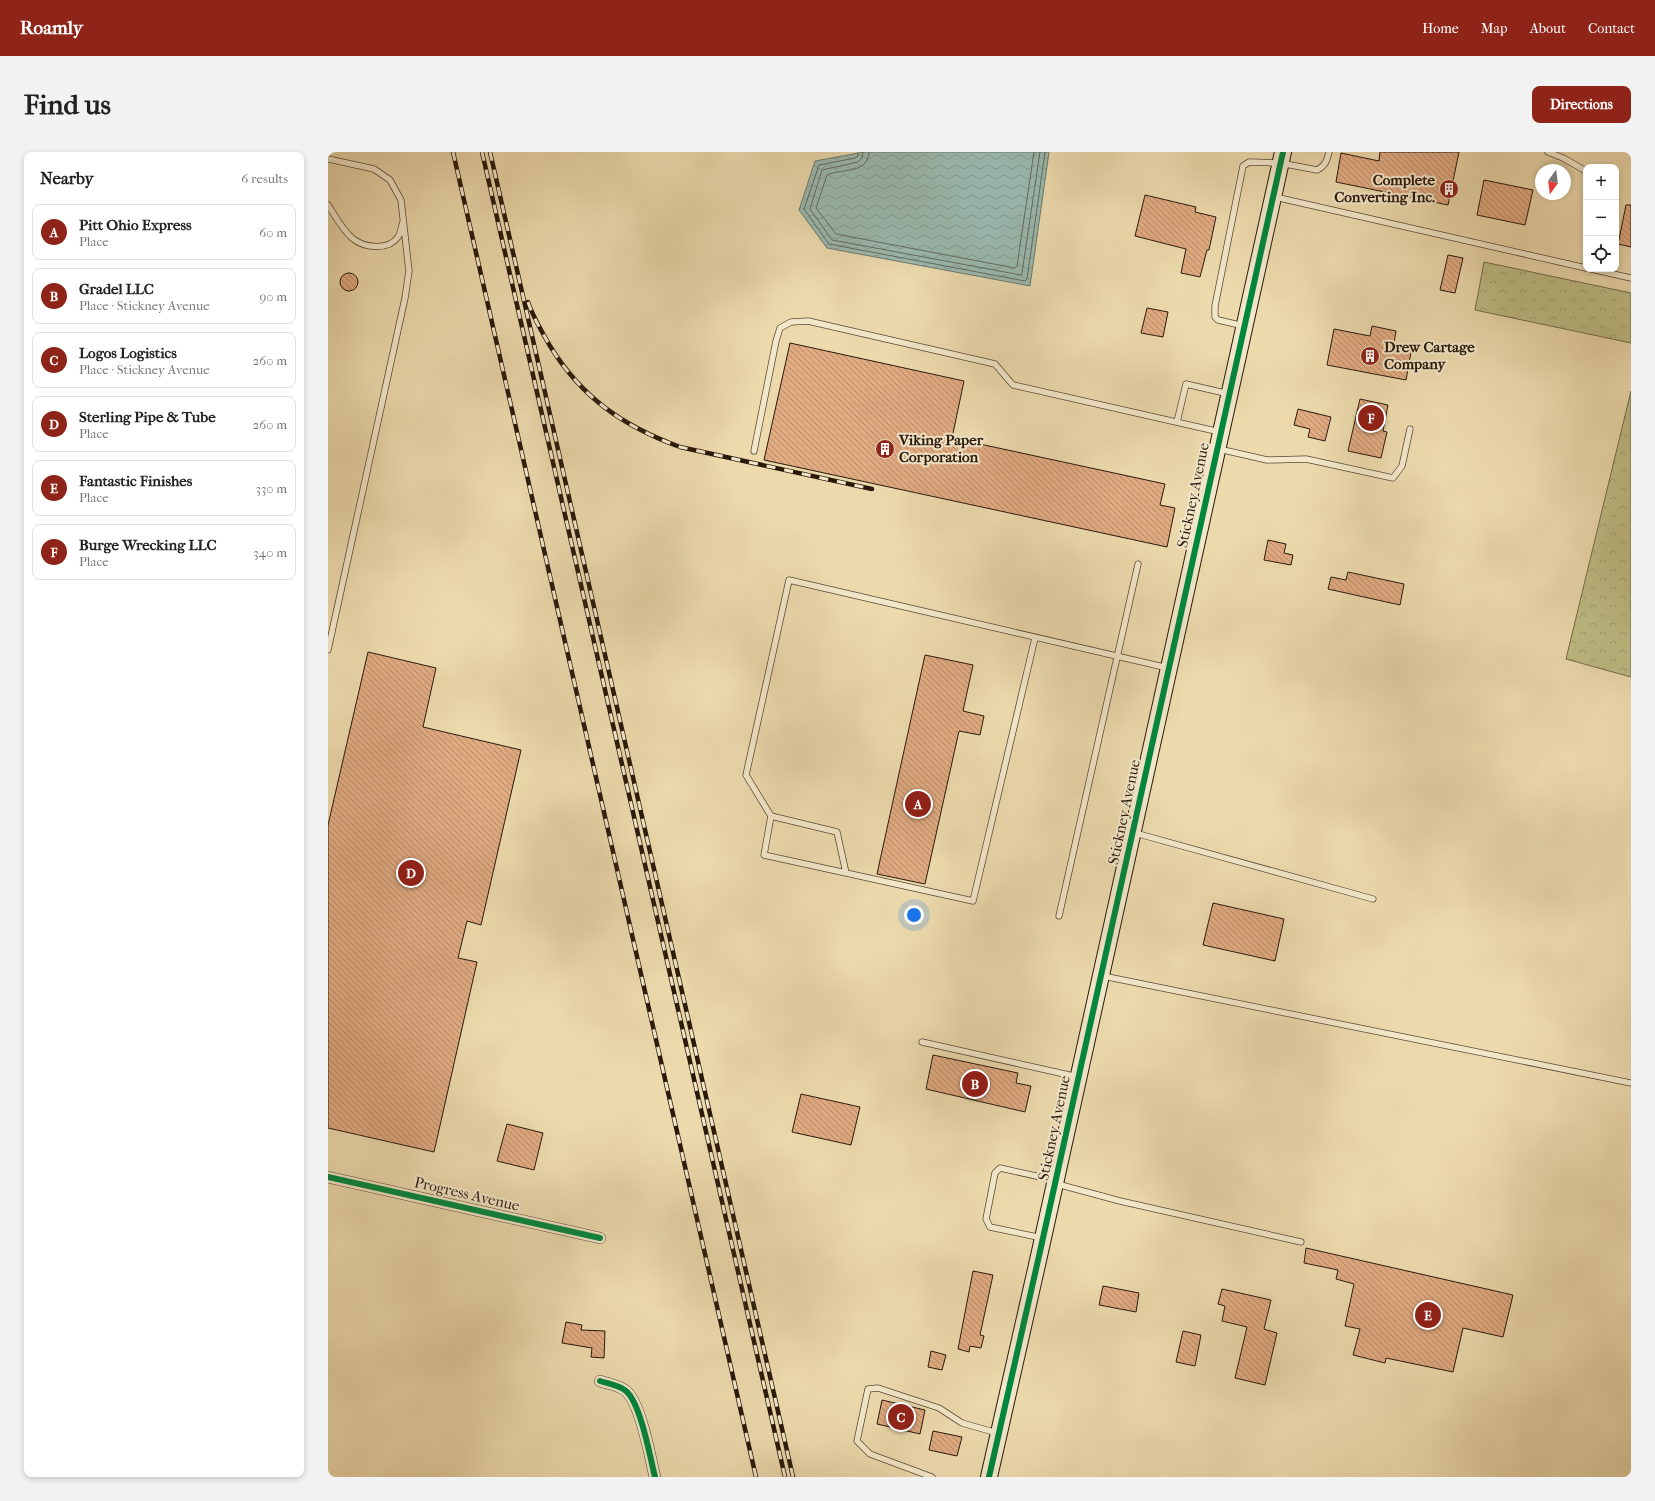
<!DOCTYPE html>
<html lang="en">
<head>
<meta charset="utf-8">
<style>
  :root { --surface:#fff; --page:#f2f2f2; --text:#222; --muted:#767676; --line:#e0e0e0; --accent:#8f2418 }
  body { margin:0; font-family:"IM FELL French Canon",serif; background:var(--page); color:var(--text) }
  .controls { position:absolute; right:12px; top:12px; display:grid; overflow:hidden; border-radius:8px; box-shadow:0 2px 6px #0003 }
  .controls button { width:36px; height:36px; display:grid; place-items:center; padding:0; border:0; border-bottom:1px solid var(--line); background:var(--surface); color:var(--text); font:20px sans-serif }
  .compass { position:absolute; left:1207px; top:12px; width:36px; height:36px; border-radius:50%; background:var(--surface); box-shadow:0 2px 6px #0003; rotate:194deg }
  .you { position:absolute; left:586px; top:763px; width:14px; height:14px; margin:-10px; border:3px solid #fff; border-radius:50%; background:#1a73e8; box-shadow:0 0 0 6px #1a73e833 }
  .badge { display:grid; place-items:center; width:26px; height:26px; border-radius:50%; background:var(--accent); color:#fff; font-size:13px; font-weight:700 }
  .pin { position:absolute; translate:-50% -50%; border:2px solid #fff; box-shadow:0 1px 4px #0006 }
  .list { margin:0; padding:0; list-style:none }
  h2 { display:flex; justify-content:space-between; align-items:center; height:52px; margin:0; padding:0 16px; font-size:17px }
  h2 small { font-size:13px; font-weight:400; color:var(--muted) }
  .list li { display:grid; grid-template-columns:26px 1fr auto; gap:12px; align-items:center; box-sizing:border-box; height:56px; margin:0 8px 8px; padding:0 8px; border:1px solid var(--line); border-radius:8px }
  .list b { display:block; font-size:15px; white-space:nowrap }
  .list p { margin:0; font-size:13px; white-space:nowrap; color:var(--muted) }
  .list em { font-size:13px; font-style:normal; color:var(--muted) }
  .icon { flex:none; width:22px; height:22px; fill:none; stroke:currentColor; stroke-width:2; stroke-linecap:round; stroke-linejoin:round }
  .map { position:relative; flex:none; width:1303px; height:1325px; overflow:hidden; border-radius:8px }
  header { display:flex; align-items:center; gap:24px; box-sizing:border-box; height:56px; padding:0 20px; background:var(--accent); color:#fff }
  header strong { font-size:19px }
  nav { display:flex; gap:22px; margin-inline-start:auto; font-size:14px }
  .intro { display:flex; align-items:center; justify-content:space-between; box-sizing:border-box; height:96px; padding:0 24px }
  h1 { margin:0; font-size:28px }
  .button { padding:10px 18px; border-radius:8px; background:var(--accent); color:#fff; font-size:14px; font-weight:700 }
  main { display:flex; gap:24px; padding:0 24px }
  aside { flex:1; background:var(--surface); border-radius:8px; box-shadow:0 2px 6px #0003 }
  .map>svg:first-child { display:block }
  .forest { fill:url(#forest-crowns); stroke:#746b48 }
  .water { fill:url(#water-waves); stroke:#6d7a6f }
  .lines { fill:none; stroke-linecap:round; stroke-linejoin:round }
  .shore { stroke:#626a5e; stroke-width:1 }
  .building { fill:url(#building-back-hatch); stroke:#2a190b }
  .lane-casing { stroke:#5a4934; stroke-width:7 }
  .street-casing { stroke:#5a4934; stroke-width:12 }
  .secondary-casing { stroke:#2a190b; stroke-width:18 }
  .lane { stroke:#f3e7ca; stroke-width:5.5 }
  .street { stroke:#f3e7ca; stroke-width:11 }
  .secondary { stroke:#f3e7ca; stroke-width:16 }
  .rail-casing { stroke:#2a190b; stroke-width:4.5 }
  .rail { stroke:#f3e7ca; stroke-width:3; stroke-dasharray:9; stroke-linecap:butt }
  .cycleway-casing { stroke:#f3e7ca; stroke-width:8 }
  .cycleway { stroke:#00873e; stroke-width:6 }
  .labels { text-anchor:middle; stroke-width:4; stroke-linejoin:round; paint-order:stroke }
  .poi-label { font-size:15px; font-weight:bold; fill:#2a190b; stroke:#f3e7ca; text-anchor:start }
  .street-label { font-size:15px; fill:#2a190b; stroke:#f3e7ca }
</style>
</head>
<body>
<header>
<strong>Roamly</strong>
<nav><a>Home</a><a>Map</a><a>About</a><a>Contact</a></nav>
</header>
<div class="intro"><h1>Find us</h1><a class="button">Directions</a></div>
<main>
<aside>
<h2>Nearby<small>6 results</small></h2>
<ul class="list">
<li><span class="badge">A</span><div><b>Pitt Ohio Express</b><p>Place</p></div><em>60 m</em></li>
<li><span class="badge">B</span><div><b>Gradel LLC</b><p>Place · Stickney Avenue</p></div><em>90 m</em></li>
<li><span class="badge">C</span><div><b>Logos Logistics</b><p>Place · Stickney Avenue</p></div><em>260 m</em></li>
<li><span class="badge">D</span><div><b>Sterling Pipe &amp; Tube</b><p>Place</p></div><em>260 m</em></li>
<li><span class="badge">E</span><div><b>Fantastic Finishes</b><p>Place</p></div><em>330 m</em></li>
<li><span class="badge">F</span><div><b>Burge Wrecking LLC</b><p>Place</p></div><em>340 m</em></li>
</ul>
</aside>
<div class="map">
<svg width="1303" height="1325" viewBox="0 0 1303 1325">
  <defs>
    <pattern id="forest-crowns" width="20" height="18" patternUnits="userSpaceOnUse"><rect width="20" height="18" fill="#bfbd85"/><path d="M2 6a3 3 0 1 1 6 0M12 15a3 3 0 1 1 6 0" fill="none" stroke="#a4a272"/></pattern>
    <pattern id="water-waves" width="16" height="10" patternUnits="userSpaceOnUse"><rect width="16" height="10" fill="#9abab1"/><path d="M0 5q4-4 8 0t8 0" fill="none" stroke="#859f97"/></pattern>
    <pattern id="building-back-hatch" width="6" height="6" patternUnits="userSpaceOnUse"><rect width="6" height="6" fill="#e1ab82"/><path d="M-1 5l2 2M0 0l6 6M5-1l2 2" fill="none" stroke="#b78a69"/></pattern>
  </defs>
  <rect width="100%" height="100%" fill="#ecdaad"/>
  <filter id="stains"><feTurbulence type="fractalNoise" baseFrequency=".005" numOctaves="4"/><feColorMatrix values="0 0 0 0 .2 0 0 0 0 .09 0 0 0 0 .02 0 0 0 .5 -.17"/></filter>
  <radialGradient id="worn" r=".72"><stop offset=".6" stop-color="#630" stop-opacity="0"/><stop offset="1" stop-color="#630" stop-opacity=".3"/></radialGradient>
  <!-- forest -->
  <path class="forest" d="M 1156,110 L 1303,141 L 1303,191 L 1147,158 Z
    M 1303,239 L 1303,525 L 1238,507 Z"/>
  <!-- water -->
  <path class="water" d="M 536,0 L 721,0 L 702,134 L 499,96 L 471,58 L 487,9 Z"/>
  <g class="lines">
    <!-- shore -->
    <path class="shore" d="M 530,0 L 530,4 L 527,6 L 491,13 L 476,57 L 501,92 L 697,129 L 699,127 L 717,0
      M 535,0 L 534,6 L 530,10 L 494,18 L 482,57 L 504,88 L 693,123 L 694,121 L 712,0
      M 541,0 C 540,23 513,16 499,23 L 488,56 L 508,82 L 687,116 L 689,114 L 706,0"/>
  </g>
  <!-- building -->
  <path class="building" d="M 1052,0 L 1131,0 L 1120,53 L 1008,30 L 1013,1 L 1051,9 Z
    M 1156,28 L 1205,38 L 1197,73 L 1149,63 Z
    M 817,43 L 868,55 L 867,60 L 888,65 L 881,98 L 879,98 L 872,125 L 853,121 L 858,97 L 807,84 Z
    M 1298,53 L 1303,53 L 1303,95 L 1290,92 Z
    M 1120,103 L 1135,106 L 1127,141 L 1112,138 Z
    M12 130a9 9 0 1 1 18 0a9 9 0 1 1-18 0Z
    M 819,156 L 840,160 L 835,185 L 813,181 Z
    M 1044,174 L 1068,179 L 1066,191 L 1084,195 L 1078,228 L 999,213 L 1006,177 L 1042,184 Z
    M 462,191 L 636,229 L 624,286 L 837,332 L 832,353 L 847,356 L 839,395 L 436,308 Z
    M 1032,247 L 1060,253 L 1055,279 L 1059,280 L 1053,306 L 1020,299 Z
    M 970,257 L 1003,265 L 997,289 L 980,285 L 982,277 L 966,273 Z
    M 940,388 L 958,392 L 956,401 L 965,403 L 963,413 L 936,408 Z
    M 1020,420 L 1076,432 L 1072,453 L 1000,437 L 1003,425 L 1018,428 Z
    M 40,500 L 108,516 L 95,575 L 193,598 L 153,773 L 139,769 L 130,806 L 149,810 L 106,1000 L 0,976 L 0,673 Z
    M 597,503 L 645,513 L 635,559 L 656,564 L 652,583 L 631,579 L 597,732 L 549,722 Z
    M 885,751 L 956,767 L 947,809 L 875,793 Z
    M 605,903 L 690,921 L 688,931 L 703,934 L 697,960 L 598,937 Z
    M 473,942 L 532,955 L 523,993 L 464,980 Z
    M 179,972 L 215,981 L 206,1018 L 169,1009 Z
    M 978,1096 L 1185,1143 L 1175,1185 L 1135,1176 L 1125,1220 L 1058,1206 L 1057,1211 L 1025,1203 L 1032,1177 L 1017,1174 L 1026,1132 L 1008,1127 L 1010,1118 L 976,1111 Z
    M 645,1119 L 665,1123 L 652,1183 L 656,1184 L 653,1196 L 642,1194 L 641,1200 L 630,1197 Z
    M 775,1134 L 811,1141 L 808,1160 L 771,1153 Z
    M 894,1137 L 943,1148 L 936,1177 L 949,1181 L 937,1233 L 907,1226 L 919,1175 L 894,1169 L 897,1154 L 890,1152 Z
    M 238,1170 L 254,1173 L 253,1178 L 277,1179 L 276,1206 L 263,1205 L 264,1196 L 234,1191 Z
    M 855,1179 L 873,1183 L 867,1214 L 848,1210 Z
    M 603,1199 L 618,1203 L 614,1218 L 600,1215 Z
    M 554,1248 L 597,1258 L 592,1282 L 549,1272 Z
    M 605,1279 L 634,1285 L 629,1304 L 601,1298 Z"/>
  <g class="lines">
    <defs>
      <path id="lane" d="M 1220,0 L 1235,6 L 1258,19
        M 0,7 L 46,17 L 62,28 L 73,48 L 81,119 L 77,146 L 0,498
        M 947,45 L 1258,116
        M 0,53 C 7,64 14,77 24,86 C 36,96 60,99 70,85 C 73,81 73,74 75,70
        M 1263,117 L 1303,126
        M 916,174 L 890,168 L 887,165 L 887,154 L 915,14 L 921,10 L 952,11 L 989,18 C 997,14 999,9 1001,0
        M 849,270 L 858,232 L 901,242
        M 891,297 L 939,308 L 978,307 L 1065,326 L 1074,314 L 1082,277
        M 426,299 L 448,189 L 452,176 L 463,170 L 480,169 L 667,212 L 685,233 L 892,280
        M 707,486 L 645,749 L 518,721 L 509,680 L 443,664 L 418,623 L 461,428 L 840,516
        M 443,664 L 436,703 L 518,721
        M 807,681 L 1045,747
        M 731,764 L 810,412
        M 775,824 L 1303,931
        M 594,890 L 750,925
        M 729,1032 L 792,1049 L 973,1090
        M 714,1086 L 662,1075 L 658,1067 L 667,1021 L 672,1016 L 726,1028
        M 604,1325 L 542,1302 L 529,1289 L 540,1237 L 550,1236 L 611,1256 L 634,1271 L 669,1281"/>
      <path id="street" d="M 0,1025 L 272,1086
        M 272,1229 C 281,1232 291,1233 298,1239 C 313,1252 322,1305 327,1325"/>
      <path id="secondary" d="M 661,1325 L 711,1104 L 955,0"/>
    </defs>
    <!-- lane casing -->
    <use href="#lane" class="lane-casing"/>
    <!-- street casing -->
    <use href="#street" class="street-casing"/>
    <!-- secondary casing -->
    <use href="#secondary" class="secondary-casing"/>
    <!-- lane -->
    <use href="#lane" class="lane"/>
    <!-- street -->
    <use href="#street" class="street"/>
    <!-- secondary -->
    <use href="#secondary" class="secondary"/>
    <defs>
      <path id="rail" d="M 125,0 L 428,1325
        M 154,0 L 457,1325
        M 162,0 L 465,1325
        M 200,150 C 205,165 214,180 222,194 C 254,246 295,274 352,295 L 544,337"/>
    </defs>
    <!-- rail casing -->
    <use href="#rail" class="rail-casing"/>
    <!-- rail -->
    <use href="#rail" class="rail"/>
    <defs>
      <path id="cycleway" d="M 0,1025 L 272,1086
        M 272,1229 C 281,1232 291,1233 298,1239 C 313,1252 322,1305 327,1325
        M 661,1325 L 711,1104 L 955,0"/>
    </defs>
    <!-- cycleway casing -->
    <use href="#cycleway" class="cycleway-casing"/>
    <!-- cycleway -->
    <use href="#cycleway" class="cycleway"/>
  </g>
  <!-- icons -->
  <defs>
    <symbol id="building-disc" viewBox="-11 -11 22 22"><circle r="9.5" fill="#8f2418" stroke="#f3e7ca"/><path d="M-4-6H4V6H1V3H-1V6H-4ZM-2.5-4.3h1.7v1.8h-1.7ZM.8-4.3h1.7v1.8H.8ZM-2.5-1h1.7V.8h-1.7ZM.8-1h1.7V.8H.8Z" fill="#fff"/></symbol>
  </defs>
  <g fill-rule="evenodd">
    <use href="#building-disc" x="1110" y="26" width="22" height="22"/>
    <use href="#building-disc" x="1031" y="193" width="22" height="22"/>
    <use href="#building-disc" x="546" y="286" width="22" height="22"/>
  </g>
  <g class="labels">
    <!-- poi labels -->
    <g class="poi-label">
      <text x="1107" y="33" text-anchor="end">Complete<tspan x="1107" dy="17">Converting Inc.</tspan></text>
      <text x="1056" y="200">Drew Cartage<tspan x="1056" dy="17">Company</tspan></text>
      <text x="571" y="293">Viking Paper<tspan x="571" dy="17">Corporation</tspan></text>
    </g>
    <!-- street labels -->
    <g class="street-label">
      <text transform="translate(865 343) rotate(-78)" y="5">Stickney Avenue</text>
      <text transform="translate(796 660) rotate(-78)" y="5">Stickney Avenue</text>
      <text transform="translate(726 976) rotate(-78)" y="5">Stickney Avenue</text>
      <text transform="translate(139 1042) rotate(13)" y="5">Progress Avenue</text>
    </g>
  </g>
  <rect width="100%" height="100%" filter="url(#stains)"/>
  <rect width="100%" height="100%" fill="url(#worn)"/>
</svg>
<div class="controls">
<button>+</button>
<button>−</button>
<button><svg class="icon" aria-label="locate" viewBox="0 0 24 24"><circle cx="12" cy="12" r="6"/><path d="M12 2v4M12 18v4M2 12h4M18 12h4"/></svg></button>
</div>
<svg class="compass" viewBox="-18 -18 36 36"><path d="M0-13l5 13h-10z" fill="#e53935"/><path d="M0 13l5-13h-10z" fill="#767676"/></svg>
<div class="you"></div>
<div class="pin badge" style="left:590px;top:652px">A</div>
<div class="pin badge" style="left:647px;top:932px">B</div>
<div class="pin badge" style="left:573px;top:1265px">C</div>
<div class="pin badge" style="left:83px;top:721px">D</div>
<div class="pin badge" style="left:1100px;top:1163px">E</div>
<div class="pin badge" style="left:1043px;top:266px">F</div>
</div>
</main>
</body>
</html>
